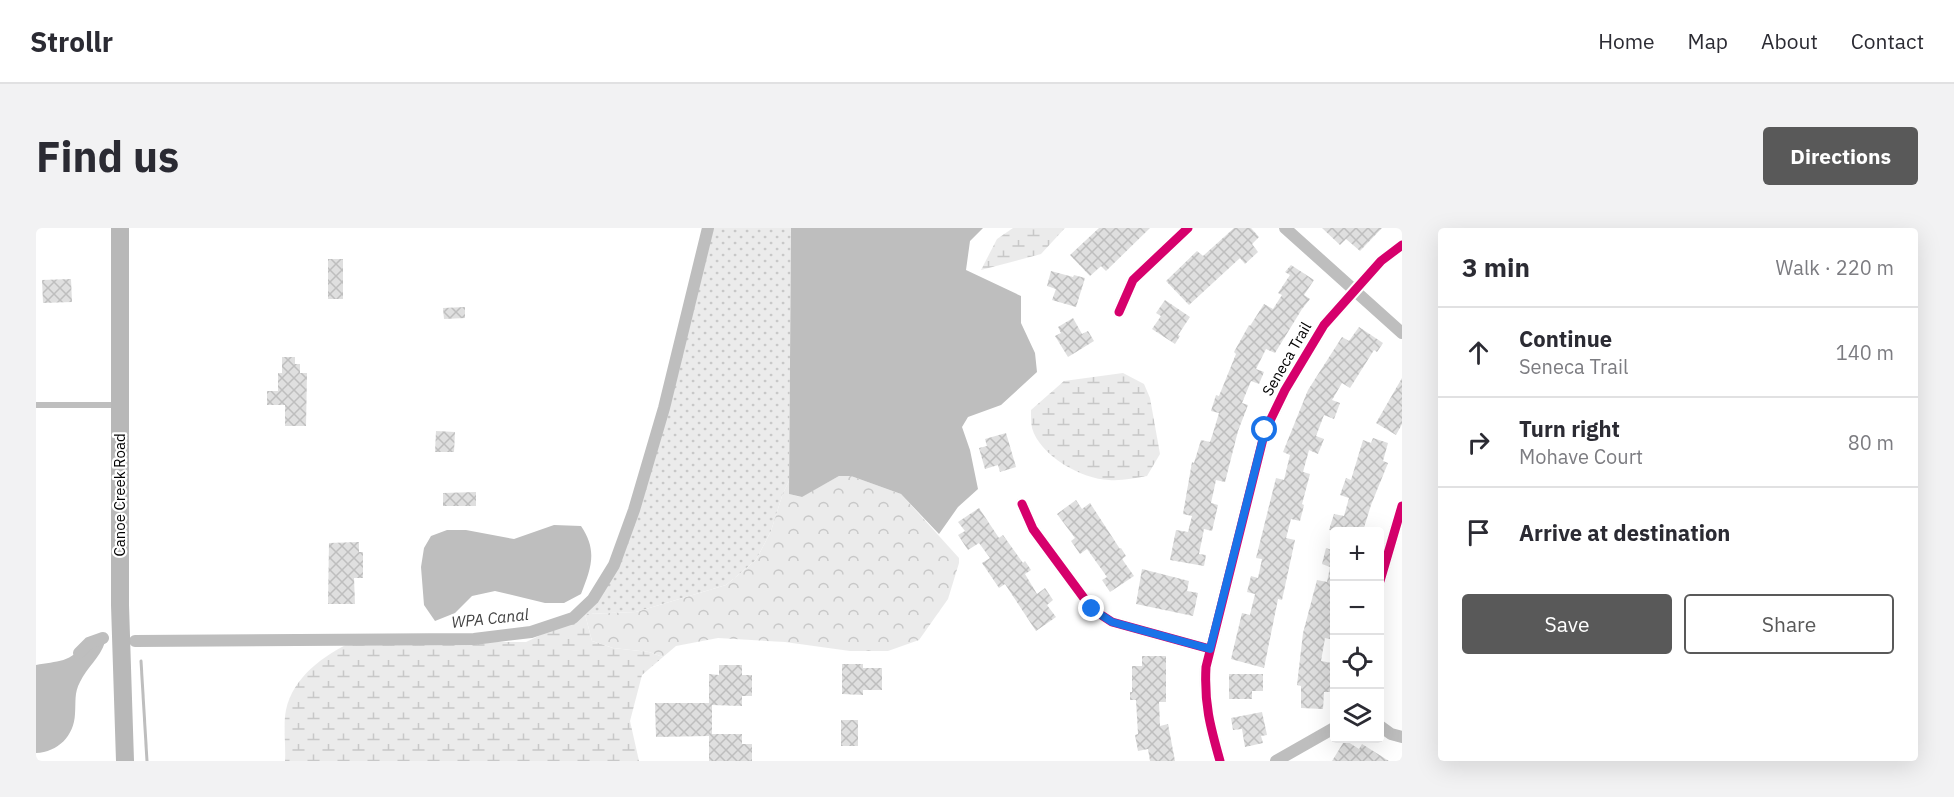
<!DOCTYPE html>
<html lang="en">
<head>
<meta charset="utf-8">
<style>
  :root { --surface:#fff; --page:#f2f2f3; --text:#2b2b33; --muted:#7c7c81; --line:#e1e1e2; --accent:#595959 }
  body { margin:0; font-family:"IBM Plex Sans",sans-serif; background:var(--page); color:var(--text) }
  .controls { position:absolute; right:18px; bottom:18px; display:grid; overflow:hidden; border-radius:6px; box-shadow:0 6px 24px #0002 }
  .controls button { width:54px; height:54px; display:grid; place-items:center; padding:0; border:0; border-bottom:2px solid var(--line); background:var(--surface); color:var(--text); font:30px sans-serif }
  .stop { position:absolute; width:18px; height:18px; margin:-14px; border:4px solid #1a73e8; border-radius:50%; background:#fff }
  .stop.end { background:#1a73e8; border-color:#fff; box-shadow:0 2px 6px #0008 }
  .list { margin:0; padding:0; list-style:none }
  h2 { display:flex; justify-content:space-between; align-items:center; height:78px; margin:0; padding:0 24px; font-size:26px }
  h2 small { font-size:20px; font-weight:400; color:var(--muted) }
  .list li { display:grid; grid-template-columns:39px 1fr auto; gap:18px; align-items:center; box-sizing:border-box; height:90px; padding:0 24px; border-top:2px solid var(--line) }
  .list b { display:block; font-size:22px; white-space:nowrap }
  .list p { margin:0; font-size:20px; white-space:nowrap; color:var(--muted) }
  .list em { font-size:20px; font-style:normal; color:var(--muted) }
  .actions { display:flex; gap:12px; padding:18px 24px }
  .actions a { flex:1; padding:14px 0; border:2px solid var(--accent); border-radius:6px; text-align:center; font-size:21px; color:var(--accent) }
  .actions .main { background:var(--accent); color:#fff }
  .icon { flex:none; width:33px; height:33px; fill:none; stroke:currentColor; stroke-width:2; stroke-linecap:round; stroke-linejoin:round }
  .map { position:relative; flex:none; width:1366px; height:533px; overflow:hidden; border-radius:6px }
  header { display:flex; align-items:center; gap:36px; box-sizing:border-box; height:84px; padding:0 30px; background:var(--surface); border-bottom:2px solid var(--line) }
  header strong { font-size:28px }
  nav { display:flex; gap:33px; margin-inline-start:auto; font-size:21px }
  .intro { display:flex; align-items:center; justify-content:space-between; box-sizing:border-box; height:144px; padding:0 36px }
  h1 { margin:0; font-size:42px }
  .button { padding:15px 27px; border-radius:6px; background:var(--accent); color:#fff; font-size:21px; font-weight:700 }
  main { display:flex; gap:36px; padding:0 36px }
  aside { flex:1; background:var(--surface); border-radius:6px; box-shadow:0 6px 24px #0002 }
  .map>svg:first-child { display:block }
  .grass { fill:url(#grass-dots) }
  .forest { fill:url(#forest-crowns) }
  .wetland { fill:url(#wetland-marsh) }
  .water { fill:#bebebe }
  .lines { fill:none; stroke-linecap:round; stroke-linejoin:round }
  .stream { stroke:#bebebe; stroke-width:3 }
  .canal { stroke:#bebebe; stroke-width:12 }
  .building { fill:url(#building-cross-hatch) }
  .lane { stroke:#bebebe; stroke-width:6 }
  .street { stroke:#bebebe; stroke-width:12 }
  .secondary { stroke:#b8b8b8; stroke-width:18 }
  .cycleway-casing { stroke:#fff; stroke-width:13 }
  .cycleway { stroke:#d6006c; stroke-width:9 }
  .route { stroke:#1a73e8; stroke-width:8 }
  .labels { text-anchor:middle; stroke-width:4.5; stroke-linejoin:round; paint-order:stroke }
  .street-label { font-size:15px; fill:#000; stroke:#fff }
  .water-label { font-size:16px; font-style:italic; fill:#434343; stroke:#fff }
</style>
</head>
<body>
<header>
<strong>Strollr</strong>
<nav><a>Home</a><a>Map</a><a>About</a><a>Contact</a></nav>
</header>
<div class="intro"><h1>Find us</h1><a class="button">Directions</a></div>
<main>
<div class="map">
<svg width="1366" height="533" viewBox="0 0 1366 533">
  <defs>
    <pattern id="grass-dots" width="8" height="8" patternUnits="userSpaceOnUse" patternTransform="scale(1.5)"><rect width="8" height="8" fill="#ebebeb"/><path d="M2 2h.1M6 6h.1" fill="none" stroke="#c8c8c8" stroke-width="1.8" stroke-linecap="round"/></pattern>
    <pattern id="forest-crowns" width="20" height="18" patternUnits="userSpaceOnUse" patternTransform="scale(1.5)"><rect width="20" height="18" fill="#ebebeb"/><path d="M2 6a3 3 0 1 1 6 0M12 15a3 3 0 1 1 6 0" fill="none" stroke="#c8c8c8"/></pattern>
    <pattern id="wetland-marsh" width="20" height="14" patternUnits="userSpaceOnUse" patternTransform="scale(1.5)"><rect width="20" height="14" fill="#ebebeb"/><path d="M1 5h8M5 5V1M11 12h8M15 12V8" fill="none" stroke="#c8c8c8"/></pattern>
    <pattern id="building-cross-hatch" width="8" height="8" patternUnits="userSpaceOnUse" patternTransform="scale(1.5)"><rect width="8" height="8" fill="#dfdfdf"/><path d="M0 0l8 8M0 8l8-8" fill="none" stroke="#bebebe"/></pattern>
  </defs>
  <rect width="100%" height="100%" fill="#fff"/>
  <!-- grass -->
  <path class="grass" d="M 674,0 L 755,0 L 753,253 L 747,265 L 735,303 L 720,332 L 690,357 L 600,384 L 549,386 L 590,319 L 643,129 Z"/>
  <!-- forest -->
  <path class="forest" d="M 803,248 L 815,248 L 865,266 L 923,330 L 923,335 L 912,371 L 883,412 L 852,423 L 814,423 L 749,414 L 682,410 L 640,418 L 627,429 L 613,424 L 577,420 L 556,413 L 549,386 L 600,384 L 690,357 L 720,332 L 735,303 L 747,265 L 753,253 L 753,266 L 765,269 Z"/>
  <!-- wetland -->
  <path class="wetland" d="M 977,0 L 1029,0 L 1005,26 L 945,42 L 961,11 Z
    M 1087,145 L 1108,156 L 1114,170 L 1124,226 L 1111,248 C 1098,250 1086,253 1073,252 C 1046,251 1004,228 996,200 C 995,195 995,188 995,182 L 1028,153 Z
    M 549,386 L 556,413 L 577,420 L 613,424 L 627,429 L 606,447 L 594,493 L 603,533 L 249,533 C 250,518 247,496 250,482 C 257,449 288,427 316,414 L 490,414 Z"/>
  <!-- water -->
  <path class="water" d="M 755,0 L 947,0 L 934,13 L 930,42 L 985,68 L 985,95 L 999,125 L 1001,144 L 965,177 L 932,189 L 926,199 L 934,222 L 942,261 L 922,279 L 903,306 L 865,266 L 815,248 L 803,248 L 766,269 L 753,266 Z
    M 518,297 L 545,298 C 562,323 555,340 545,366 L 528,375 L 509,375 L 459,363 L 436,368 L 419,385 L 399,393 L 388,377 L 385,339 L 388,320 L 395,308 L 411,302 L 430,302 L 478,311 Z
    M 48,414 L 69,414 C 64,430 51,439 44,454 C 38,465 40,474 39,486 C 38,508 22,524 0,525 L 0,437 C 20,433 37,435 48,414 Z"/>
  <g class="lines">
    <!-- stream -->
    <path class="stream" d="M 105,433 L 111,533"/>
    <!-- canal -->
    <path class="canal" d="M 99,413 L 438,411 L 495,404 L 537,390 L 557,371 L 578,337 L 598,282 L 628,180 L 672,0
      M 43,425 L 53,415 L 67,410"/>
  </g>
  <!-- building -->
  <path class="building" d="M 1063,0 L 1114,0 L 1070,43 L 1065,38 L 1054,48 L 1034,27 Z
    M 1198,0 L 1215,0 L 1223,9 L 1216,16 L 1222,24 L 1209,36 L 1204,30 L 1153,77 L 1130,53 L 1161,23 L 1167,28 Z
    M 1286,0 L 1346,0 L 1324,23 L 1310,11 L 1304,17 Z
    M 292,31 L 307,31 L 307,71 L 292,71 Z
    M 1255,37 L 1278,52 L 1268,67 L 1274,71 L 1266,81 L 1239,125 L 1230,121 L 1220,141 L 1228,144 L 1223,156 L 1215,153 L 1206,175 L 1212,177 L 1202,203 L 1189,254 L 1180,252 L 1175,275 L 1182,277 L 1176,303 L 1168,301 L 1163,326 L 1170,327 L 1168,338 L 1134,332 L 1140,302 L 1152,304 L 1156,288 L 1147,286 L 1156,234 L 1158,235 L 1165,212 L 1174,214 L 1177,205 L 1183,185 L 1175,183 L 1180,167 L 1183,168 L 1200,126 L 1198,124 L 1213,97 L 1214,98 L 1228,76 L 1237,81 L 1246,67 L 1242,65 L 1254,47 L 1249,44 Z
    M 1015,43 L 1037,49 L 1038,47 L 1049,50 L 1040,79 L 1016,72 L 1020,61 L 1011,58 Z
    M 35,51 L 36,74 L 7,75 L 6,52 Z
    M 1129,72 L 1154,89 L 1142,107 L 1144,108 L 1139,116 L 1116,101 L 1125,88 L 1120,85 Z
    M 429,79 L 429,90 L 408,91 L 407,80 Z
    M 1037,90 L 1046,106 L 1052,103 L 1058,113 L 1032,129 L 1019,108 L 1025,105 L 1022,99 Z
    M 1323,99 L 1347,115 L 1341,124 L 1338,122 L 1314,160 L 1306,155 L 1296,172 L 1304,175 L 1298,191 L 1288,187 L 1280,208 L 1288,211 L 1282,226 L 1273,222 L 1267,244 L 1274,246 L 1266,276 L 1268,277 L 1264,293 L 1255,291 L 1250,310 L 1259,312 L 1246,372 L 1242,371 L 1228,440 L 1195,431 L 1206,385 L 1214,387 L 1219,366 L 1211,364 L 1215,348 L 1222,350 L 1226,331 L 1220,330 L 1240,250 L 1248,252 L 1254,227 L 1247,224 L 1272,162 L 1306,109 L 1313,113 Z
    M 246,129 L 259,129 L 259,136 L 264,136 L 264,145 L 271,145 L 270,198 L 249,198 L 249,177 L 231,177 L 231,163 L 242,163 L 242,145 L 246,145 Z
    M 1366,150 L 1366,196 L 1360,207 L 1340,195 Z
    M 400,203 L 419,204 L 418,224 L 399,224 Z
    M 970,205 L 980,239 L 964,244 L 962,237 L 949,241 L 943,220 L 951,218 L 949,211 Z
    M 1337,210 L 1352,215 L 1347,233 L 1352,235 L 1335,277 L 1327,303 L 1300,303 L 1293,302 L 1298,286 L 1308,288 L 1313,270 L 1304,267 L 1310,250 L 1315,252 L 1327,212 L 1335,215 Z
    M 440,264 L 440,278 L 407,278 L 407,265 Z
    M 1040,272 L 1046,281 L 1054,275 L 1084,321 L 1085,320 L 1090,328 L 1086,331 L 1098,348 L 1074,364 L 1066,352 L 1071,349 L 1051,321 L 1044,326 L 1035,313 L 1039,310 L 1021,286 Z
    M 943,280 L 963,310 L 967,307 L 987,335 L 989,333 L 995,342 L 989,346 L 1001,366 L 1009,360 L 1017,372 L 1011,377 L 1020,389 L 1000,403 L 969,356 L 963,360 L 946,335 L 954,330 L 943,315 L 932,322 L 922,307 L 929,303 L 922,294 Z
    M 323,314 L 323,324 L 327,324 L 327,350 L 318,350 L 319,376 L 292,376 L 293,315 Z
    M 1290,320 L 1299,323 L 1299,394 L 1294,411 L 1289,410 L 1285,433 L 1296,435 L 1294,450 L 1295,450 L 1295,464 L 1288,464 L 1287,481 L 1265,480 L 1265,458 L 1261,457 L 1267,405 L 1281,352 L 1291,354 L 1294,339 L 1286,336 Z
    M 1106,341 L 1153,353 L 1151,363 L 1162,365 L 1157,388 L 1100,376 Z
    M 1106,428 L 1130,428 L 1130,474 L 1123,474 L 1124,498 L 1132,496 L 1139,533 L 1114,533 L 1112,521 L 1102,523 L 1099,507 L 1102,506 L 1100,472 L 1094,472 L 1094,464 L 1096,464 L 1096,438 L 1106,438 Z
    M 806,436 L 827,436 L 827,440 L 846,440 L 846,462 L 827,462 L 827,467 L 806,466 Z
    M 683,437 L 706,437 L 706,447 L 716,447 L 716,468 L 706,468 L 706,478 L 676,477 L 676,506 L 706,506 L 706,516 L 716,516 L 716,533 L 673,533 L 673,508 L 620,509 L 619,475 L 673,475 L 673,446 L 683,447 Z
    M 1193,446 L 1227,446 L 1227,463 L 1216,463 L 1216,471 L 1193,471 Z
    M 1226,484 L 1231,507 L 1225,508 L 1227,515 L 1209,519 L 1206,501 L 1197,502 L 1195,490 Z
    M 805,492 L 822,492 L 822,518 L 805,518 Z
    M 1309,512 L 1323,521 L 1326,516 L 1353,533 L 1296,533 Z"/>
  <g class="lines">
    <!-- lane -->
    <path class="lane" d="M 0,177 L 83,177"/>
    <!-- street -->
    <path class="street" d="M 1249,0 L 1366,105
      M 1083,84 L 1097,52 L 1152,0
      M 986,276 L 997,301 L 1056,381 L 1076,394 L 1174,421
      M 1344,353 L 1366,278
      M 1344,498 L 1355,506 L 1366,509
      M 1184,533 C 1174,498 1168,475 1170,439 L 1229,203 L 1249,162 L 1288,97 L 1345,33 L 1366,17
      M 1240,533 L 1298,500"/>
    <!-- secondary -->
    <path class="secondary" d="M 84,0 L 84,377 L 89,533"/>
    <defs>
      <path id="cycleway" d="M 1083,84 L 1097,52 L 1152,0
        M 986,276 L 997,301 L 1056,381 L 1076,394 L 1174,421
        M 1344,353 L 1366,278
        M 1184,533 C 1174,498 1168,475 1170,439 L 1229,203 L 1249,162 L 1288,97 L 1345,33 L 1366,17"/>
    </defs>
    <!-- cycleway casing -->
    <use href="#cycleway" class="cycleway-casing"/>
    <!-- cycleway -->
    <use href="#cycleway" class="cycleway"/>
  </g>
  <g class="lines">
    <!-- route -->
    <path class="route" d="M 1056,381 L 1076,394 L 1174,421 L 1229,202"/>
  </g>
  <g class="labels">
    <!-- street labels -->
    <g class="street-label">
      <text transform="translate(1251 131) rotate(-60)" y="5">Seneca Trail</text>
      <text transform="translate(84 267) rotate(-90)" y="5">Canoe Creek Road</text>
    </g>
    <!-- water labels -->
    <g class="water-label">
      <text transform="translate(454 390) rotate(-6)" y="6">WPA Canal</text>
    </g>
  </g>
</svg>
<div class="controls">
<button>+</button>
<button>−</button>
<button><svg class="icon" aria-label="locate" viewBox="0 0 24 24"><circle cx="12" cy="12" r="6"/><path d="M12 2v4M12 18v4M2 12h4M18 12h4"/></svg></button>
<button><svg class="icon" aria-label="layers" viewBox="0 0 24 24"><path d="M12 4l9 5-9 5-9-5zM3 14l9 5 9-5"/></svg></button>
</div>
<div class="stop" style="left:1229px;top:202px"></div>
<div class="stop end" style="left:1056px;top:381px"></div>
</div>
<aside>
<h2>3 min<small>Walk · 220 m</small></h2>
<ul class="list">
<li><svg class="icon" aria-label="ahead" viewBox="0 0 24 24"><path d="M12 20V5M6 11l6-6 6 6"/></svg><div><b>Continue</b><p>Seneca Trail</p></div><em>140 m</em></li>
<li><svg class="icon" aria-label="right" viewBox="0 0 24 24"><path d="M7 20v-9h11M14 6l5 5-5 5"/></svg><div><b>Turn right</b><p>Mohave Court</p></div><em>80 m</em></li>
<li><svg class="icon" aria-label="arrive" viewBox="0 0 24 24"><path d="M6 21V4h12l-3 4 3 4H6"/></svg><div><b>Arrive at destination</b></div></li>
</ul>
<div class="actions"><a class="main">Save</a><a>Share</a></div>
</aside>
</main>
</body>
</html>
